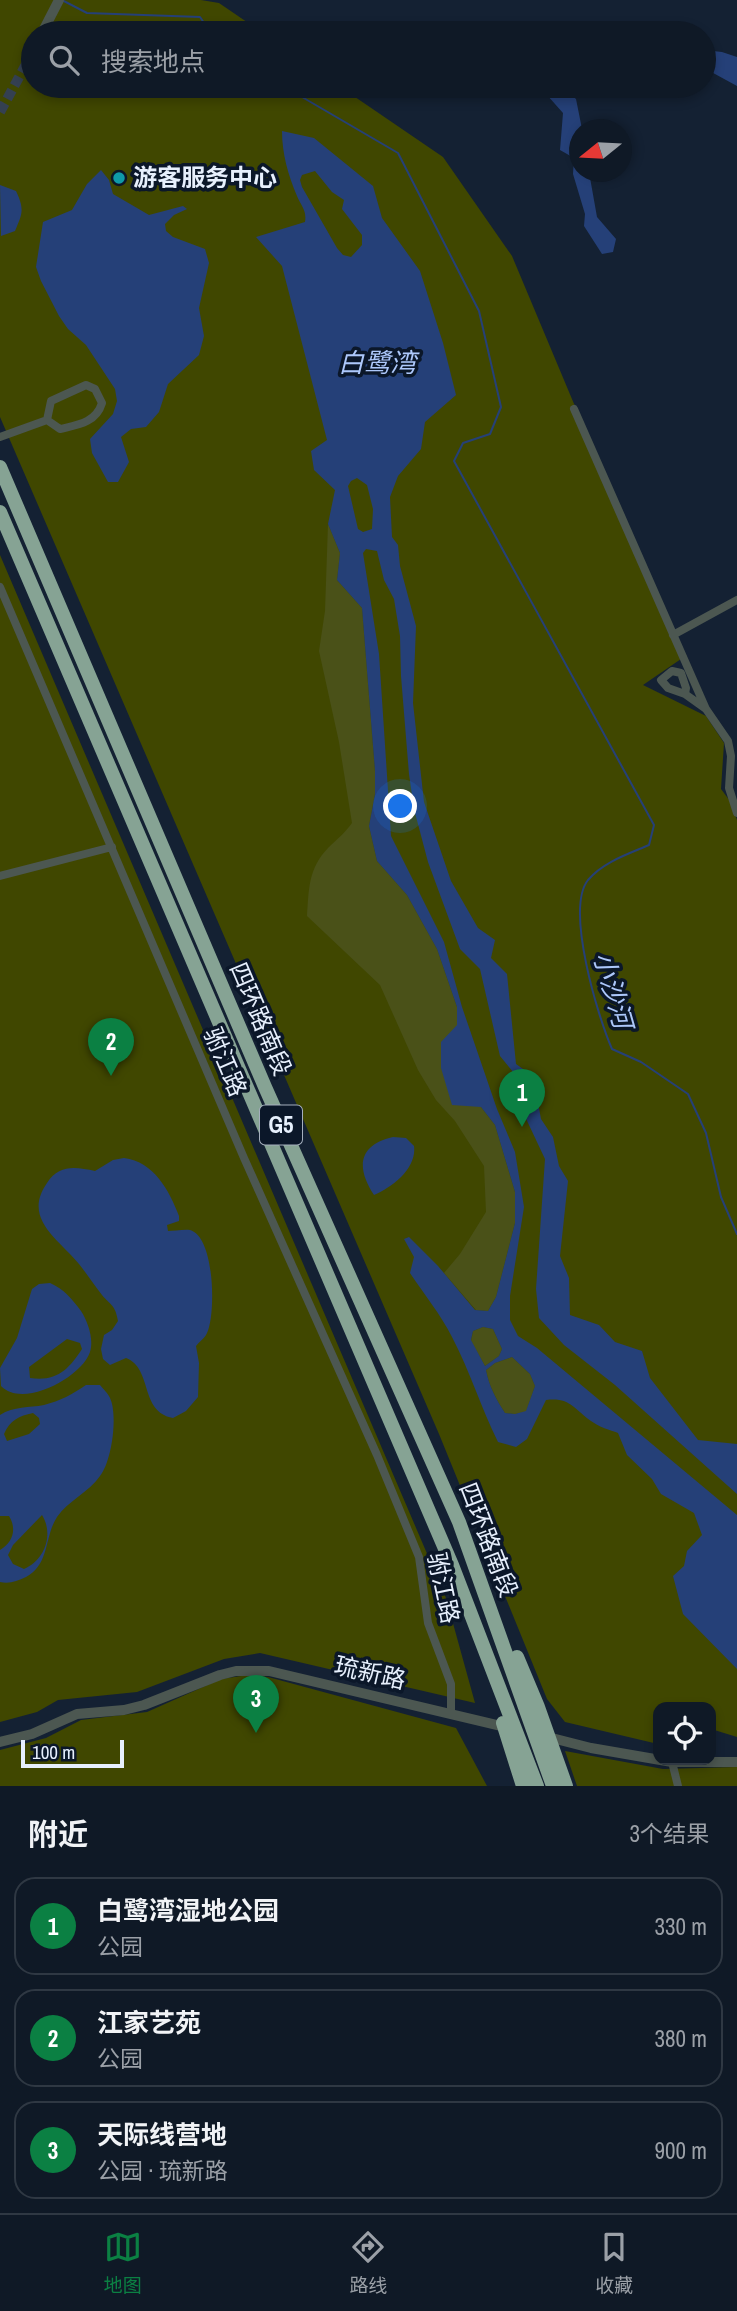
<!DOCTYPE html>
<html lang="zh">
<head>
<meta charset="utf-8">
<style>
  :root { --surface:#0f1926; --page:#1d2632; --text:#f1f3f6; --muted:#9ba0a7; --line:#2f3843; --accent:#0b8043 }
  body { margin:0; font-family:"Archivo Narrow","Noto Sans SC",sans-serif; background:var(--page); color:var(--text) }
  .controls { position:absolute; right:21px; bottom:21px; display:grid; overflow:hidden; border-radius:14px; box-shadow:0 4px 10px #0003 }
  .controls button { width:63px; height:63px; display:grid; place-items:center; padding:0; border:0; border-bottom:2px solid var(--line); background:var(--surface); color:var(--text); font:35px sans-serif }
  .compass { position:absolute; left:569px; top:119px; width:63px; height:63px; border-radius:50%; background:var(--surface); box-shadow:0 4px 10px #0003; rotate:252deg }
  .scale { position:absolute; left:21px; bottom:18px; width:103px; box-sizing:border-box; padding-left:7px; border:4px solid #e7f0fd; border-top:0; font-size:19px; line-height:24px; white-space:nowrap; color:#e7f0fd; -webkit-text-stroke:5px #0b1729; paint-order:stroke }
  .you { position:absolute; left:401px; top:807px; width:24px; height:24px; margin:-18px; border:5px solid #fff; border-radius:50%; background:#1a73e8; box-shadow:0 0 0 10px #1a73e833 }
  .badge { display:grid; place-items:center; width:46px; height:46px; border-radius:50%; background:var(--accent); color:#fff; font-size:23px; font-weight:700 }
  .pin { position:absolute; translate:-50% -58px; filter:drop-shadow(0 2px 4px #0008) }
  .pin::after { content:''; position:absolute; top:37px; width:24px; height:21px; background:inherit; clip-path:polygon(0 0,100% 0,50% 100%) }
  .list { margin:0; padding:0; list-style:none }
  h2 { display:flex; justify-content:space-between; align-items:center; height:91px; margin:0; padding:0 28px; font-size:30px }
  h2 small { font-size:23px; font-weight:400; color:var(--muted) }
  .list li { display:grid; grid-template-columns:46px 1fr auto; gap:21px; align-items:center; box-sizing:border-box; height:98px; margin:0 14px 14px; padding:0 14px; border:2px solid var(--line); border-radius:21px }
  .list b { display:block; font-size:26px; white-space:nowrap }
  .list p { margin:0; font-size:23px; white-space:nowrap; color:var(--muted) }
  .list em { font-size:23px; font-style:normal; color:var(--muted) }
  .icon { flex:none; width:38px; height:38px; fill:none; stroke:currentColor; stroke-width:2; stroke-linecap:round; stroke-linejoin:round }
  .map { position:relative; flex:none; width:737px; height:1786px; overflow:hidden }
  .search { position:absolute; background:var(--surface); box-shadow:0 4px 10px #0003; left:21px; right:21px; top:21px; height:77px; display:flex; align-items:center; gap:18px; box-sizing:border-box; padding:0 24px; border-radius:38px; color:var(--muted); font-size:26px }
  .sheet { height:427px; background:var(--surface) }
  nav { display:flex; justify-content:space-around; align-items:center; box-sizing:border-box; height:98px; border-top:2px solid var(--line); background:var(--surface); font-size:19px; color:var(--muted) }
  nav a { display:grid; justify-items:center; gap:4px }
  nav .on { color:var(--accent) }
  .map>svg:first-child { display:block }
  .green { fill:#404700 }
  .forest { fill:#4a5118 }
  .water { fill:#254078; fill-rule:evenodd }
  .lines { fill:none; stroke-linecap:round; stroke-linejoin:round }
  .stream { stroke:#254078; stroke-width:2 }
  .tertiary-tunnel { stroke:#344051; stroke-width:10; stroke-dasharray:10 5; stroke-linecap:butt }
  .minor { stroke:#4c5751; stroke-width:8 }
  .tertiary { stroke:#4c5751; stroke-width:10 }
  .motorway { stroke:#86a394; stroke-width:14 }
  .culture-dot { fill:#0f9aa8; stroke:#0b1729; stroke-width:2.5 }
  .labels { text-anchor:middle; stroke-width:7; stroke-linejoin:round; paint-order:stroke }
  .shield { fill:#0b1729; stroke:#a5afbd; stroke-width:2 }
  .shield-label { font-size:23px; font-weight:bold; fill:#e7f0fd }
  .poi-label { font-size:24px; font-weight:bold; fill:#e7f0fd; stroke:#0b1729; text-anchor:start }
  .street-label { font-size:24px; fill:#e7f0fd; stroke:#0b1729 }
  .water-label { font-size:26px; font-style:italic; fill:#adc8fb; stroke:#0b1729 }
</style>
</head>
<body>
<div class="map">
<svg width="737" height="1786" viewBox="0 0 737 1786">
  <rect width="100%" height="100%" fill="#142133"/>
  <!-- green -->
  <path class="green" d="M 0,0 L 201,0 L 219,3 L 263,33 L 33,33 L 33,86 L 339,86 L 443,157 L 512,256 L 681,659 L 643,685 L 706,716 L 724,743 L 721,789 L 730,801 L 737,820 L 737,1737 L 711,1729 L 711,1707 L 658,1707 L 658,1744 L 565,1722 L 547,1699 L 439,1434 L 0,417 Z
    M 0,555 L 446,1598 L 475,1703 L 260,1653 L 224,1659 L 137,1692 L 58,1700 L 37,1712 L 0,1722 Z
    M 248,1675 L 268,1677 L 456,1728 L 487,1786 L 0,1786 L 0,1750 L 46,1738 L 81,1720 L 147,1712 L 221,1679 Z
    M 565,1751 L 663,1769 L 737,1767 L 737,1786 L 577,1786 Z"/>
  <!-- forest -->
  <path class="forest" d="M 328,524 L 340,553 L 337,580 L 362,608 L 375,771 L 375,794 L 369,826 L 377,861 L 407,895 L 437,949 L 457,1007 L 457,1025 L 481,1107 L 495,1125 L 515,1192 L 515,1223 L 496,1297 L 488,1311 L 476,1310 L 444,1273 L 460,1254 L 486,1212 L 484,1166 L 455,1121 L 436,1100 L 418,1070 L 380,985 L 307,916 C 309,889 308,869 328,848 C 337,839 345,833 352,823 L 339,742 L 319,651 L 325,611 Z
    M 483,1327 L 493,1329 L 502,1349 L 499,1356 L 485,1366 L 471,1341 L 473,1331 Z
    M 512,1357 L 530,1374 L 535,1386 L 526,1412 L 515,1414 L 505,1413 C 496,1399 489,1386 486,1370 L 495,1363 Z"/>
  <!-- water -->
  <path class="water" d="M 704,50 L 722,52 L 737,57 L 737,86 L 704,68 Z
    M 539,86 L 560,86 L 576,99 L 582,129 L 580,130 L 580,172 L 589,172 L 597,217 L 616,239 L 613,252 L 602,254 L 584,226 L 585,214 L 573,174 L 574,158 L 560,150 L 563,113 Z
    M 282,131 L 314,138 L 373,186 L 382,218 L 420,271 L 443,343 L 456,395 L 425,422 L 421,449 L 398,476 L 390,497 L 392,537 L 398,545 L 400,566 L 416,626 L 413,703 L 424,802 L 451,881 L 478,928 L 495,940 L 491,958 L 507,974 L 516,1064 L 533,1076 L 541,1119 L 553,1137 L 559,1166 L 568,1181 L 560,1256 L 569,1278 L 570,1315 L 599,1325 L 615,1342 L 642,1351 L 650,1378 L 698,1440 L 737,1444 L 737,1494 L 615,1385 L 564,1345 L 539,1318 L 536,1289 L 545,1159 L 521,1108 L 513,1072 L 500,1056 L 480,969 L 460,949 L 428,862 L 414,809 L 409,774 L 401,676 L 400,636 L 394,599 L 384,580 L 377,551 L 366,549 L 363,553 L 379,654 L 391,836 L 444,942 L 462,1007 L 497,1109 L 515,1152 L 524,1207 L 510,1296 L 510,1320 L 518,1336 L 537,1348 L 737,1515 L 737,1669 L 683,1614 L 673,1576 L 684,1566 L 687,1551 L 702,1535 L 694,1513 L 661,1494 L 652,1479 L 627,1455 L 618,1433 C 610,1430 599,1427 591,1421 C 574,1409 570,1397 546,1400 L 527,1439 L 516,1447 L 498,1442 C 481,1408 470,1371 452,1337 C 441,1315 424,1294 410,1273 L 414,1257 L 404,1239 L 409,1237 L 438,1266 L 475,1310 L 488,1311 L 496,1297 L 515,1223 L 515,1192 L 495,1125 L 481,1107 L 452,1105 L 441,1068 L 441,1042 L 457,1025 L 457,1007 L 437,949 L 407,895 L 377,861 L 369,826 L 375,794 L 375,771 L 362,608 L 337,580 L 340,553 L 328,524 L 335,490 L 314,470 L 311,451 L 327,440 L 282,266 L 256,237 L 305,222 C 307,210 301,206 297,196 C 288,175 282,153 282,131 ZM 315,171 L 332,192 L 344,200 L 342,209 L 362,235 L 362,245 L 351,257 L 343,255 L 337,248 L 302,187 L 300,180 L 302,175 ZM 357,478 L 367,485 L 373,509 L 372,529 L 363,532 L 358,529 L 348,486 L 351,481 ZM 483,1327 L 493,1329 L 502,1349 L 499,1356 L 485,1366 L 471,1340 L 473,1331 ZM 512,1357 L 530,1374 L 535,1386 L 526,1411 L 515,1414 L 505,1413 C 496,1399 489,1386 486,1370 L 495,1363 Z
    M 101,170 L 109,180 L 113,194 L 149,215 L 183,206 L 187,209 L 174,215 L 165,224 L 166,231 L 173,237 L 205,249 L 209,263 L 199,308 L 204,336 L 199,355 L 168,384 L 159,412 L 146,427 L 131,429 L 121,437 L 129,462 L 118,482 L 108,482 L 92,453 L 90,439 L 113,414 L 117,401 L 115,389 L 86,345 L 68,329 L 59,316 L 41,281 L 36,267 L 43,222 L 72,210 L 87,184 Z
    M 0,185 L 16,191 C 25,210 22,214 15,231 L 1,236 Z
    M 393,1137 L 406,1138 L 414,1146 C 417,1168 393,1187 374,1195 C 356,1168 358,1145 393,1137 Z
    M 124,1158 C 154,1162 169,1190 179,1216 L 179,1221 L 167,1225 L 168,1231 C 174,1231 184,1229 190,1230 C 215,1237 216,1314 207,1333 C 205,1338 200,1341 196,1346 L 199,1363 L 198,1397 L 186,1411 L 173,1418 C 139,1412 153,1368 126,1358 L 110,1365 L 103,1359 L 101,1349 L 104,1335 L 112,1330 L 118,1321 C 115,1304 111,1306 102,1295 C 94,1285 87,1274 79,1264 C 59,1239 22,1219 47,1183 C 59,1164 76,1167 95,1171 L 113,1160 Z
    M 50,1283 C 64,1289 72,1299 81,1311 C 88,1322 94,1339 90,1352 C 82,1377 23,1409 1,1386 L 0,1368 L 17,1338 L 32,1289 L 39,1284 ZM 67,1339 L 80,1343 L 82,1349 C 69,1369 57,1382 30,1378 L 29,1367 Z
    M 86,1385 L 100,1385 C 103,1389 108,1393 110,1398 C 118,1415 112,1461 100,1476 C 89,1492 68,1501 57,1517 C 44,1537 50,1564 26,1577 C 17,1581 10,1584 0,1582 L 0,1550 C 13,1542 17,1529 9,1516 L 0,1516 L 0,1415 C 14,1406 29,1408 44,1405 C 60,1401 73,1394 86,1385 ZM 33,1413 L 39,1418 L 40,1424 L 29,1434 L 7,1441 L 4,1434 C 10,1420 19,1416 33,1413 ZM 42,1515 C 54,1534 45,1560 24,1569 L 13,1564 L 8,1555 L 13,1545 Z"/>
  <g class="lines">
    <!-- stream -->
    <path class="stream" d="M 62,0 L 87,13 L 200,17 L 211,33
      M 245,86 L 302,97 L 398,153 L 479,311 L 501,407 L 490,434 L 463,443 L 454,461 L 654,825 L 649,845 C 628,854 603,862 588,880 C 565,909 598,1017 612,1049 L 641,1062 L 688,1094 L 706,1133 L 721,1197 L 737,1234"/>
    <!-- tertiary-tunnel -->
    <path class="tertiary-tunnel" d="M 0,112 L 29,59"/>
    <!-- minor -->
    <path class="minor" d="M 86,385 L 95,389 L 102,403 C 96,423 77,425 60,429 L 47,420 L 51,401 Z
      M 574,409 L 706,709 L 728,741 L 731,756 L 729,788 L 737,813
      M 0,437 L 47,420
      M 0,587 L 244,1158 L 377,1455 L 419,1557 L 428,1623 L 451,1684 L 451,1714
      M 673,635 L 737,600
      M 685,694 L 686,688 L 681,673 L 672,671 L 661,680 L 668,688 L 685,694 L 706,709
      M 0,876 L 112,847
      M 672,1762 L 678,1786"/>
    <!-- tertiary -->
    <path class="tertiary" d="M 42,33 L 59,0
      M 29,59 L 33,50
      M 544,1736 L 591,1748 L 672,1762 L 737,1762
      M 0,1742 L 32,1734 L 77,1714 L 124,1710 L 144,1705 L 220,1675 L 236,1671 L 269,1671 L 509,1728"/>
    <!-- motorway -->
    <path class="motorway" d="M 0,467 L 265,1087 L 459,1522 L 553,1786
      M 0,512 L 452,1565 L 537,1786
      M 517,1657 L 538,1707 L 566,1786
      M 503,1723 L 523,1786"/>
  </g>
  <!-- markers -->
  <circle class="culture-dot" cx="119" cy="178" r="7"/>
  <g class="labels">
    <!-- shield labels -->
    <rect class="shield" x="260" y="1105.5" width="42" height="39" rx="5"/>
    <g class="shield-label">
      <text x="281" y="1133">G5</text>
    </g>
    <!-- poi labels -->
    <g class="poi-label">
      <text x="133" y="186">游客服务中心</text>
    </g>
    <!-- street labels -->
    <g class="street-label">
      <text transform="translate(260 1019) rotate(67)" y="8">四环路南段</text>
      <text transform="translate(225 1062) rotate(67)" y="8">驸江路</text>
      <text transform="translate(488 1540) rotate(69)" y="8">四环路南段</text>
      <text transform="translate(443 1588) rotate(78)" y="8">驸江路</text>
      <text transform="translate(370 1673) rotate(13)" y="8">琉新路</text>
    </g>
    <!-- water labels -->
    <g class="water-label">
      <text x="377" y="372">白鹭湾</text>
      <text transform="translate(613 990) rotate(74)" y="9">小沙河</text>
    </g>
  </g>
</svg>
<div class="controls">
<button><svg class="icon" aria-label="locate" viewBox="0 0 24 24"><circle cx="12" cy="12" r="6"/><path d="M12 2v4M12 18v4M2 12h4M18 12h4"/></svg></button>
</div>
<svg class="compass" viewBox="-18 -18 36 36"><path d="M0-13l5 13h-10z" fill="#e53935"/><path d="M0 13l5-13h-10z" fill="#9ba0a7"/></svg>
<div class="scale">100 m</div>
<div class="you"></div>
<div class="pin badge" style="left:522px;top:1127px">1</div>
<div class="pin badge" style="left:111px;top:1076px">2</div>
<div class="pin badge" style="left:256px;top:1733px">3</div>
<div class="search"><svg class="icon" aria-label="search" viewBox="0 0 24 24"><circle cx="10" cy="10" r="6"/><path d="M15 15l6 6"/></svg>搜索地点</div>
</div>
<section class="sheet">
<h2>附近<small>3个结果</small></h2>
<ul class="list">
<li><span class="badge">1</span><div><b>白鹭湾湿地公园</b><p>公园</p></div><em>330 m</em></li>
<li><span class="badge">2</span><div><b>江家艺苑</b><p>公园</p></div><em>380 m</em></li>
<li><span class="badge">3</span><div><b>天际线营地</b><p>公园 · 琉新路</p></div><em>900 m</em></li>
</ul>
</section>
<nav>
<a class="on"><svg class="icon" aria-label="map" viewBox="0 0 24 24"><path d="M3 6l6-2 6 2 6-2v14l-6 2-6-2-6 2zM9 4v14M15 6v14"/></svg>地图</a>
<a><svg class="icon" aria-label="directions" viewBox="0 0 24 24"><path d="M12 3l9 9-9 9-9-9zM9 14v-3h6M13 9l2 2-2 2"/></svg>路线</a>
<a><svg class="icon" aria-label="saved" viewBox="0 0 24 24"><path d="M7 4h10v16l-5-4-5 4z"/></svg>收藏</a>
</nav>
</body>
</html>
